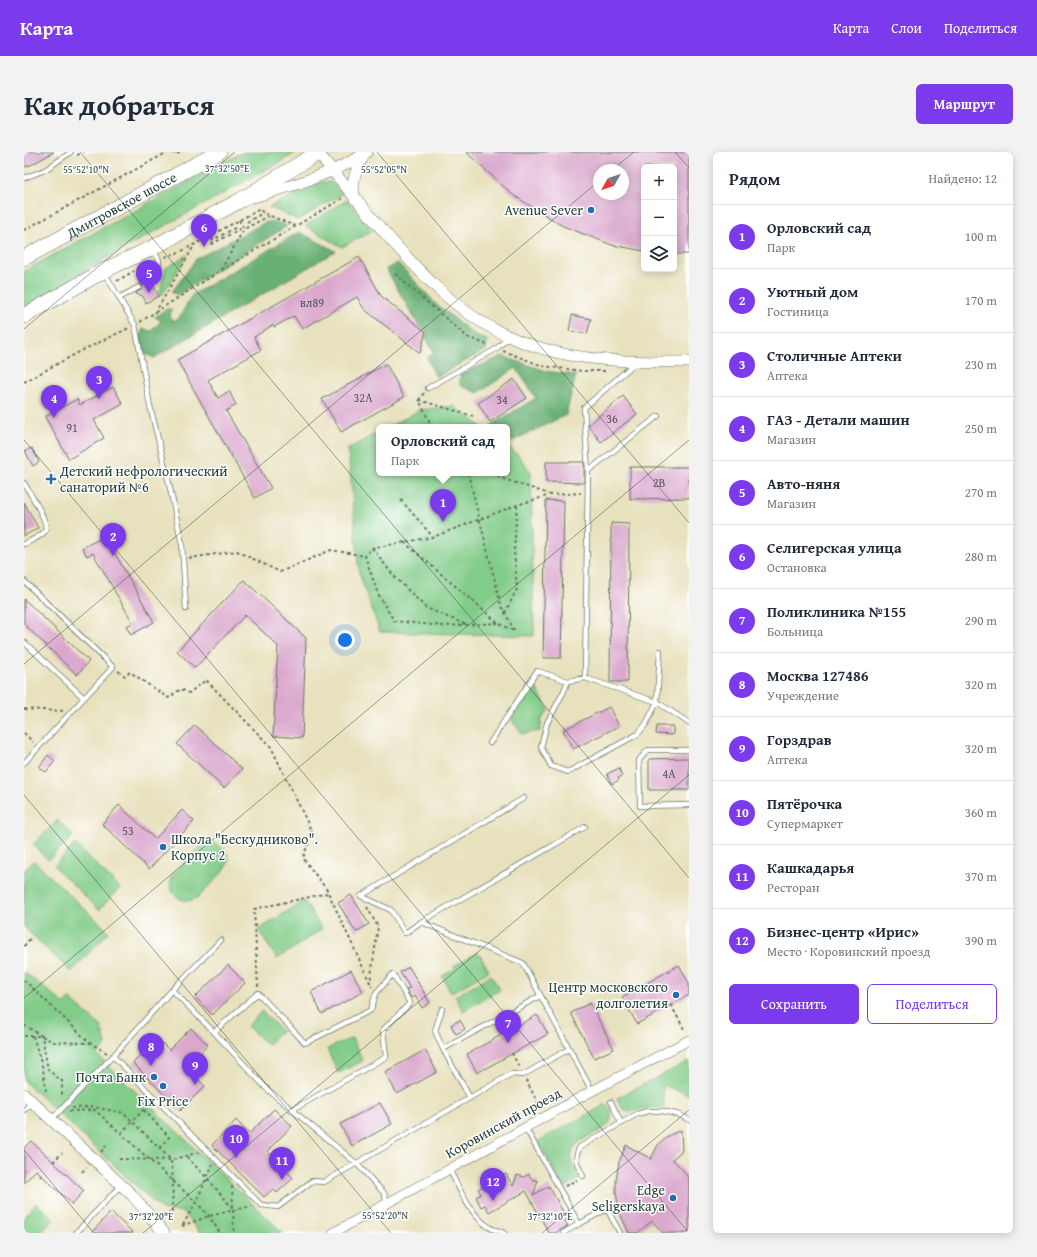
<!DOCTYPE html>
<html lang="ru">
<head>
<meta charset="utf-8">
<style>
  :root { --surface:#fff; --page:#f2f2f3; --text:#1f2937; --muted:#747a83; --line:#e0e1e3; --accent:#7c3aed }
  body { margin:0; font-family:"Gentium Book Plus",serif; background:var(--page); color:var(--text) }
  .controls { position:absolute; right:12px; top:12px; display:grid; overflow:hidden; border-radius:6px; box-shadow:0 2px 10px #0003 }
  .controls button { width:36px; height:36px; display:grid; place-items:center; padding:0; border:0; border-bottom:1px solid var(--line); background:var(--surface); color:var(--text); font:20px sans-serif }
  .compass { position:absolute; left:569px; top:12px; width:36px; height:36px; border-radius:50%; background:var(--surface); box-shadow:0 2px 10px #0003; rotate:230deg }
  .you { position:absolute; left:321px; top:488px; width:14px; height:14px; margin:-10px; border:3px solid #fff; border-radius:50%; background:#1a73e8; box-shadow:0 0 0 6px #1a73e833 }
  .badge { display:grid; place-items:center; width:26px; height:26px; border-radius:50%; background:var(--accent); color:#fff; font-size:13px; font-weight:700 }
  .pin { position:absolute; translate:-50% -33px; filter:drop-shadow(0 1px 2px #0008) }
  .pin::after { content:''; position:absolute; top:21px; width:14px; height:12px; background:inherit; clip-path:polygon(0 0,100% 0,50% 100%) }
  .popup { position:absolute; left:352px; top:272px; width:134px; height:52px; box-sizing:border-box; display:grid; place-content:center; border-radius:6px; background:var(--surface); filter:drop-shadow(0 1px 3px #0005); font-size:13px; white-space:nowrap; color:var(--muted) }
  .popup b { font-size:15px; color:var(--text) }
  .popup::after { content:''; position:absolute; left:50%; top:100%; margin-left:-8px; border:8px solid transparent; border-top-color:var(--surface) }
  .list { margin:0; padding:0; list-style:none }
  h2 { display:flex; justify-content:space-between; align-items:center; height:52px; margin:0; padding:0 16px; font-size:17px }
  h2 small { font-size:13px; font-weight:400; color:var(--muted) }
  .list li { display:grid; grid-template-columns:26px 1fr auto; gap:12px; align-items:center; box-sizing:border-box; height:64px; padding:0 16px; border-top:1px solid var(--line) }
  .list b { display:block; font-size:15px; white-space:nowrap }
  .list p { margin:0; font-size:13px; white-space:nowrap; color:var(--muted) }
  .list em { font-size:13px; font-style:normal; color:var(--muted) }
  .actions { display:flex; gap:8px; padding:12px 16px }
  .actions a { flex:1; padding:9px 0; border:1px solid var(--accent); border-radius:6px; text-align:center; font-size:14px; color:var(--accent) }
  .actions .main { background:var(--accent); color:#fff }
  .icon { flex:none; width:22px; height:22px; fill:none; stroke:currentColor; stroke-width:2; stroke-linecap:round; stroke-linejoin:round }
  .map { position:relative; flex:none; width:665px; height:1081px; overflow:hidden; border-radius:6px }
  header { display:flex; align-items:center; gap:24px; box-sizing:border-box; height:56px; padding:0 20px; background:var(--accent); color:#fff }
  header strong { font-size:19px }
  nav { display:flex; gap:22px; margin-inline-start:auto; font-size:14px }
  .intro { display:flex; align-items:center; justify-content:space-between; box-sizing:border-box; height:96px; padding:0 24px }
  h1 { margin:0; font-size:28px }
  .button { padding:10px 18px; border-radius:6px; background:var(--accent); color:#fff; font-size:14px; font-weight:700 }
  main { display:flex; gap:24px; padding:0 24px }
  aside { flex:1; background:var(--surface); border-radius:6px; box-shadow:0 2px 10px #0003 }
  .map>svg:first-child { display:block }
  .green { fill:#82cc89; stroke:#50845e }
  .forest { fill:#69b075; stroke:#447654 }
  .building { fill:#daa8cd; fill-rule:evenodd }
  .lines { fill:none; stroke-linecap:round; stroke-linejoin:round }
  .service-casing { stroke:#657664; stroke-width:6 }
  .minor-casing { stroke:#657664; stroke-width:10 }
  .tertiary-casing { stroke:#657664; stroke-width:12 }
  .primary-casing { stroke:#657664; stroke-width:16 }
  .path { stroke:#657664; stroke-width:2; stroke-dasharray:3 3; stroke-linecap:butt }
  .service { stroke:#fff; stroke-width:4.5 }
  .minor { stroke:#fff; stroke-width:9 }
  .tertiary { stroke:#fff; stroke-width:11 }
  .primary { stroke:#fff; stroke-width:15 }
  .ticks { fill:none; stroke:#1f3d34; stroke-width:1; stroke-opacity:0.45 }
  .poi-dot { fill:#1f6fb2; stroke:#fff; stroke-width:1.5 }
  .labels { text-anchor:middle; stroke-width:3; stroke-linejoin:round; paint-order:stroke }
  .number-label { font-size:12px; fill:#4e585a }
  .street-label { font-size:14px; fill:#1f3d34; stroke:#fff }
  .poi-label { font-size:14px; fill:#1f3d34; stroke:#fff; text-anchor:end }
  .ticks-label { font-size:10px; text-anchor:middle; fill:#1f3d34; stroke:#fff; stroke-width:3; stroke-linejoin:round; paint-order:stroke }
</style>
</head>
<body>
<header>
<strong>Карта</strong>
<nav><a>Карта</a><a>Слои</a><a>Поделиться</a></nav>
</header>
<div class="intro"><h1>Как добраться</h1><a class="button">Маршрут</a></div>
<main>
<div class="map">
<svg width="665" height="1081" viewBox="0 0 665 1081">
  <rect width="100%" height="100%" fill="#fff"/>
  <filter id="ink" filterUnits="userSpaceOnUse"><feTurbulence type="fractalNoise" baseFrequency=".025" numOctaves="2"/><feDisplacementMap in="SourceGraphic" scale="8" xChannelSelector="R" yChannelSelector="G"/><feConvolveMatrix kernelMatrix="1 2 1 2 8 2 1 2 1" color-interpolation-filters="sRGB"/></filter>
  <filter id="wash" filterUnits="userSpaceOnUse"><feTurbulence type="fractalNoise" baseFrequency=".012" numOctaves="4" result="noise"/><feDisplacementMap in="SourceGraphic" scale="16" xChannelSelector="R" yChannelSelector="G"/><feGaussianBlur stdDeviation="0.9" result="paint"/><feColorMatrix in="noise" values="0 0 0 0 0 0 0 0 0 0 0 0 0 0 0 0 0 1.4 0 .05"/><feComposite in="paint" operator="in"/></filter>
  <g filter="url(#wash)">
    <rect width="100%" height="100%" fill="#e8e1bd"/>
    <!-- green -->
    <path class="green" d="M 219,0 L 272,0 L 265,5 L 74,111 L 0,155 L 0,119 Z
      M 297,30 L 307,30 L 318,42 L 274,68 L 245,55 Z
      M 323,48 L 348,79 L 318,95 L 281,74 Z
      M 163,103 L 138,143 L 136,139 L 142,116 Z
      M 430,254 L 458,275 L 365,275 L 395,258 Z
      M 355,280 L 355,321 L 483,321 L 483,294 L 493,302 L 507,320 L 510,484 L 356,480 L 335,421 L 324,297 Z
      M 511,534 L 525,558 L 518,567 L 516,579 L 498,582 L 487,567 Z
      M 34,668 L 49,684 L 24,708 L 9,692 Z
      M 187,691 C 198,692 209,704 202,715 C 199,720 177,744 172,746 C 168,749 164,749 160,748 C 150,746 143,734 148,724 C 151,720 174,696 178,693 C 181,691 184,691 187,691 Z
      M 51,692 L 96,736 L 75,758 L 30,714 Z
      M 10,709 L 85,780 L 47,820 L 0,775 L 0,719 Z
      M 280,749 L 298,777 L 253,807 L 234,778 Z
      M 454,800 L 465,819 L 427,841 L 418,824 L 431,817 L 430,814 Z
      M 0,820 L 41,852 L 46,847 L 79,876 L 76,879 L 79,881 L 82,893 L 73,903 L 259,1081 L 176,1081 L 159,1060 L 138,1058 L 0,929 Z
      M 467,823 L 476,838 L 439,859 L 431,844 Z
      M 238,859 L 258,879 L 243,893 L 223,874 Z
      M 328,886 L 339,909 L 314,921 L 303,897 Z
      M 665,909 L 665,943 L 639,933 L 640,956 L 620,956 L 607,960 L 599,957 L 593,946 Z
      M 583,952 C 585,957 588,962 587,967 C 582,985 542,982 548,1011 C 549,1017 553,1022 556,1027 L 540,1036 L 514,989 Z
      M 12,1051 L 30,1067 L 17,1081 L 0,1081 L 0,1065 Z"/>
    <!-- forest -->
    <path class="forest" d="M 249,69 L 263,74 L 153,143 L 148,140 L 172,107 L 240,71 Z
      M 275,80 L 312,99 L 130,206 L 120,201 L 116,183 L 119,177 L 127,179 L 137,169 L 131,165 L 142,157 L 148,157 L 146,165 L 150,169 L 155,166 L 168,143 Z
      M 374,111 L 412,152 L 448,181 L 464,189 L 462,198 L 412,225 L 403,206 L 410,200 L 362,117 Z
      M 478,204 L 522,219 L 552,223 L 542,263 L 486,290 L 483,288 L 483,275 L 466,274 L 512,246 L 492,216 L 454,241 L 436,233 L 436,223 Z"/>
    <g id="blocks">
      <!-- building -->
      <path class="building" d="M 0,0 L 30,0 L 7,13 L 0,15 Z
        M 442,0 L 665,0 L 665,102 L 650,102 L 650,15 L 620,15 L 620,99 L 588,93 L 539,74 L 489,43 ZM 575,18 L 599,18 L 599,42 L 575,42 Z
        M 335,105 L 358,145 L 402,180 L 396,201 L 340,157 L 333,145 L 278,177 L 270,164 L 250,175 L 249,173 L 230,185 L 237,198 L 184,228 L 194,246 L 205,239 L 212,253 L 202,259 L 247,336 L 231,346 L 153,208 Z
        M 117,126 L 121,127 L 122,130 L 124,132 L 130,130 L 129,133 L 135,144 L 122,151 L 119,144 L 112,142 L 113,140 L 117,138 L 119,135 L 118,133 L 116,131 Z
        M 548,163 L 567,167 L 563,182 L 545,179 Z
        M 362,212 L 380,245 L 317,280 L 298,247 Z
        M 490,227 L 503,246 L 466,270 L 454,251 Z
        M 89,235 L 99,252 L 70,268 L 80,286 L 45,307 L 21,265 L 53,247 L 56,253 Z
        M 599,244 L 613,262 L 577,290 L 565,275 L 565,272 Z
        M 8,296 L 15,310 L 9,314 L 1,299 Z
        M 522,310 L 560,310 L 560,331 L 522,330 Z
        M 606,315 L 665,315 L 665,346 L 606,347 Z
        M 522,348 L 540,349 L 537,506 L 519,506 Z
        M 0,350 L 14,376 L 0,384 Z
        M 587,371 L 605,372 L 604,530 L 586,530 Z
        M 81,384 L 130,470 L 107,483 L 102,474 L 109,471 L 69,401 L 63,404 L 58,396 Z
        M 220,428 L 282,486 L 278,586 L 249,584 L 254,494 L 221,463 L 171,516 L 153,499 Z
        M 0,447 L 65,509 L 53,523 L 0,472 Z
        M 585,555 L 595,574 L 549,597 L 539,578 Z
        M 171,573 L 218,617 L 200,636 L 153,592 Z
        M 633,574 L 649,574 L 649,583 L 632,582 Z
        M 24,603 L 31,609 L 22,620 L 15,615 Z
        M 665,606 L 665,638 L 625,638 L 625,607 Z
        M 595,616 L 598,624 L 594,626 L 595,628 L 588,632 L 583,622 Z
        M 95,653 L 131,687 L 158,658 L 170,669 L 125,717 L 78,672 Z
        M 327,743 L 345,772 L 332,780 L 314,751 Z
        M 204,813 L 221,831 L 188,863 L 171,845 Z
        M 655,813 L 665,831 L 665,843 L 613,872 L 598,845 Z
        M 385,815 L 406,851 L 398,856 L 391,844 L 387,846 L 382,837 L 386,836 L 376,820 Z
        M 327,818 L 339,840 L 298,862 L 287,840 Z
        M 566,851 L 590,897 L 570,906 L 547,861 Z
        M 513,863 L 524,882 L 453,921 L 443,902 Z
        M 436,868 L 441,877 L 432,882 L 427,873 Z
        M 167,876 L 184,893 L 162,915 L 181,934 L 156,959 L 109,911 L 133,886 L 145,898 Z
        M 401,898 L 413,920 L 373,942 L 361,920 Z
        M 356,951 L 368,972 L 328,994 L 316,972 Z
        M 250,957 L 268,974 L 243,999 L 269,1026 L 253,1041 L 249,1037 L 240,1045 L 188,993 L 212,968 L 225,982 Z
        M 657,978 L 658,999 L 648,1007 L 659,1018 L 665,1027 L 665,1081 L 639,1081 L 628,1069 L 613,1081 L 605,1081 L 595,1059 L 592,1040 L 592,1028 L 595,1010 L 602,993 L 627,1007 L 634,993 L 646,983 Z
        M 7,989 L 60,1039 L 48,1052 L 12,1018 L 0,1031 L 0,996 Z
        M 482,1022 L 489,1034 L 493,1023 L 500,1025 L 505,1022 L 507,1027 L 514,1029 L 509,1043 L 525,1034 L 543,1067 L 541,1069 L 544,1074 L 531,1081 L 525,1081 L 502,1039 L 465,1060 L 461,1053 L 457,1055 L 452,1045 L 457,1042 L 454,1037 Z
        M 87,1060 L 109,1081 L 67,1081 Z"/>
    </g>
  </g>
  <g filter="url(#ink)">
    <use href="#blocks" fill-opacity="0" stroke="#657664" stroke-width="1"/>
    <g class="lines">
      <defs>
        <path id="service" d="M 0,26 L 21,18 L 47,0
          M 80,120 L 111,173 L 126,254 L 144,327 L 158,392 L 162,457
          M 125,128 L 135,123 L 135,108 L 129,97
          M 95,146 L 115,135
          M 404,236 L 472,197 L 485,185
          M 564,319 L 560,256 L 611,211
          M 0,331 C 5,340 26,371 21,379 C 17,385 6,389 0,392
          M 0,429 L 89,515 L 60,546 L 0,490
          M 561,526 L 564,319 L 634,264
          M 544,529 L 540,539 L 523,571 L 517,595 L 527,614 L 544,620 L 614,582 L 622,572 L 633,550 L 636,499
          M 466,591 L 513,519 L 544,529 L 561,526 L 633,550 L 665,571
          M 665,598 L 624,598 L 615,608 L 616,654 L 665,653
          M 0,611 L 60,546
          M 337,744 L 367,758 L 381,781 L 397,770 L 499,811 L 568,939
          M 337,744 L 500,646
          M 397,770 L 561,675
          M 148,838 L 197,788
          M 418,857 L 411,879 L 419,897 L 446,946
          M 190,880 L 234,841 L 281,891 L 347,858 L 352,841 L 369,822 L 386,851 L 359,878 L 362,905 L 268,958
          M 419,897 L 516,844
          M 89,904 L 237,1053 L 254,1055 L 288,1029 L 300,1030 L 487,922 L 499,923 L 545,897
          M 587,950 L 597,971
          M 0,958 L 8,950
          M 28,967 L 89,904 L 148,838 L 190,880 L 242,936 L 333,1012 L 360,1041 L 363,1051
          M 501,975 L 555,1072 L 583,1057 L 596,1081
          M 425,1017 C 436,1037 445,1062 465,1075 C 469,1078 475,1079 480,1081
          M 559,1024 C 553,1012 549,1007 556,995 L 613,962 L 624,959 L 639,959 L 656,963 L 665,968
          M 52,1081 L 97,1033
          M 539,1081 L 555,1072"/>
        <path id="minor" d="M 309,1081 L 568,939 L 665,888"/>
        <path id="tertiary" d="M 293,0 C 316,27 338,55 361,81 C 397,122 435,163 486,185 C 502,192 519,197 535,201 C 576,210 623,210 665,210
          M 229,45 C 265,35 312,21 343,0
          M 331,47 C 326,31 332,17 340,3
          M 0,942 L 108,1043 L 140,1081"/>
        <g id="primary">
          <path id="s1" d="M 0,106 L 195,0"/>
          <path d="M 0,164 L 79,119 L 128,96 L 217,48 L 295,0"/>
        </g>
      </defs>
      <!-- service casing -->
      <use href="#service" class="service-casing"/>
      <!-- minor casing -->
      <use href="#minor" class="minor-casing"/>
      <!-- tertiary casing -->
      <use href="#tertiary" class="tertiary-casing"/>
      <!-- primary casing -->
      <use href="#primary" class="primary-casing"/>
      <!-- path -->
      <path class="path" d="M 151,0 L 150,1 L 151,3 L 157,0
        M 53,3 L 60,0
        M 215,68 L 220,77 L 245,64
        M 223,70 L 239,61
        M 211,76 L 187,89 L 188,92 L 216,77 L 219,79
        M 0,78 L 144,0
        M 141,105 L 156,100 L 236,57 L 239,61 L 271,74
        M 197,118 L 220,77
        M 371,122 L 443,185 L 464,193
        M 93,129 L 110,119
        M 131,161 L 171,92
        M 116,170 L 196,119 L 319,46
        M 479,199 L 519,214 L 558,219 L 583,219
        M 0,230 L 57,199 L 105,176
        M 400,241 L 395,248 L 408,275
        M 395,248 L 449,264
        M 444,321 L 477,453 L 491,480
        M 468,321 L 480,327 L 525,342
        M 377,348 L 409,385
        M 380,390 L 474,471 L 490,479
        M 348,396 L 369,423 L 402,456 L 443,473
        M 165,406 L 213,399 L 256,420 L 307,398 L 341,404
        M 481,461 L 493,437 L 490,399 L 493,354
        M 474,471 L 419,474 L 370,469 L 354,442 L 341,404 L 348,396 L 409,385 L 493,353 L 526,343 L 557,341
        M 94,519 L 101,524 L 106,520 L 144,546 L 157,537 L 165,541 L 182,528 L 247,595 L 288,680 L 279,706 L 303,738 L 348,835
        M 0,557 L 39,559
        M 0,581 L 9,590
        M 343,755 L 354,775 L 346,831
        M 0,794 L 6,787
        M 0,828 L 66,891 L 83,901
        M 234,835 L 230,757 L 304,741
        M 647,853 L 660,877
        M 0,873 L 18,884 L 24,918 L 38,929 L 38,945
        M 0,884 L 18,884 L 30,890 L 65,891
        M 9,884 L 19,917 L 22,939
        M 488,901 L 496,917
        M 502,928 L 516,955
        M 48,956 L 70,955 L 100,961 L 147,1008 L 149,1029 L 148,1062
        M 120,958 L 145,985 L 135,996
        M 45,959 L 71,958 L 172,1050 L 185,1064 L 196,1081
        M 97,981 L 127,950
        M 77,1000 L 82,994
        M 163,1005 L 183,1026 L 210,1058
        M 95,1007 L 147,1008 L 176,1000
        M 29,1010 L 38,1001
        M 58,1020 L 62,1015
        M 16,1025 L 17,1023
        M 208,1034 L 210,1081
        M 541,1034 L 553,1028
        M 159,1073 L 172,1050 L 189,1012
        M 158,1074 L 185,1064 L 228,1054"/>
      <!-- service -->
      <use href="#service" class="service"/>
      <!-- minor -->
      <use href="#minor" class="minor"/>
      <!-- tertiary -->
      <use href="#tertiary" class="tertiary"/>
      <!-- primary -->
      <use href="#primary" class="primary"/>
    </g>
  </g>
  <!-- ticks -->
  <path class="ticks" d="M 56,0 L 665,726M 353,0 L 665,371M 651,0 L 665,16M 588,18 L 610,0M 0,177 L 211,0M 0,288 L 665,1081M 0,512 L 575,29M 0,643 L 367,1081M 0,846 L 665,288M 0,998 L 70,1081M 119,1081 L 665,623M 518,1081 L 665,958"/>
  <!-- markers -->
  <g class="poi-dot">
    <circle cx="567" cy="58" r="4"/>
    <path d="M25 321h4v4h4v4h-4v4h-4v-4h-4v-4h4z"/>
    <circle cx="139" cy="695" r="4"/>
    <circle cx="652" cy="843" r="4"/>
    <circle cx="130" cy="925" r="4"/>
    <circle cx="139" cy="934" r="4"/>
    <circle cx="649" cy="1046" r="4"/>
  </g>
  <g class="labels">
    <!-- number labels -->
    <g class="number-label">
      <text x="288" y="155">вл89</text>
      <text x="339" y="250">32А</text>
      <text x="478" y="252">34</text>
      <text x="588" y="271">36</text>
      <text x="48" y="280">91</text>
      <text x="635" y="335">2В</text>
      <text x="645" y="626">4А</text>
      <text x="104" y="683">53</text>
    </g>
    <!-- street labels -->
    <g class="street-label">
      <text dy="5" stroke="none"><textPath href="#s1" startOffset="111">Дмитровское шоссе</textPath></text>
      <text transform="translate(479 971) rotate(-29)" y="5">Коровинский проезд</text>
    </g>
    <!-- poi labels -->
    <g class="poi-label">
      <text x="559" y="63">Avenue Sever</text>
      <text x="36" y="324" text-anchor="start">Детский нефрологический<tspan x="36" dy="16">санаторий №6</tspan></text>
      <text x="147" y="692" text-anchor="start">Школа "Бескудниково".<tspan x="147" dy="16">Корпус 2</tspan></text>
      <text x="644" y="840">Центр московского<tspan x="644" dy="16">долголетия</tspan></text>
      <text x="122" y="930">Почта Банк</text>
      <text x="139" y="954" text-anchor="middle">Fix Price</text>
      <text x="641" y="1043">Edge<tspan x="641" dy="16">Seligerskaya</tspan></text>
    </g>
  </g>
  <g class="ticks-label">
    <text x="203" y="20">37°32'50"E</text>
    <text x="62" y="21">55°52'10"N</text>
    <text x="360" y="21">55°52'05"N</text>
    <text x="361" y="1067">55°52'20"N</text>
    <text x="127" y="1068">37°32'20"E</text>
    <text x="526" y="1068">37°32'10"E</text>
  </g>
</svg>
<div class="controls">
<button>+</button>
<button>−</button>
<button><svg class="icon" aria-label="layers" viewBox="0 0 24 24"><path d="M12 4l9 5-9 5-9-5zM3 14l9 5 9-5"/></svg></button>
</div>
<svg class="compass" viewBox="-18 -18 36 36"><path d="M0-13l5 13h-10z" fill="#e53935"/><path d="M0 13l5-13h-10z" fill="#747a83"/></svg>
<div class="you"></div>
<div class="pin badge" style="left:419px;top:370px">1</div>
<div class="popup"><b>Орловский сад</b>Парк</div>
<div class="pin badge" style="left:89px;top:404px">2</div>
<div class="pin badge" style="left:75px;top:247px">3</div>
<div class="pin badge" style="left:30px;top:266px">4</div>
<div class="pin badge" style="left:125px;top:141px">5</div>
<div class="pin badge" style="left:180px;top:95px">6</div>
<div class="pin badge" style="left:484px;top:891px">7</div>
<div class="pin badge" style="left:127px;top:914px">8</div>
<div class="pin badge" style="left:171px;top:933px">9</div>
<div class="pin badge" style="left:212px;top:1006px">10</div>
<div class="pin badge" style="left:258px;top:1028px">11</div>
<div class="pin badge" style="left:469px;top:1049px">12</div>
</div>
<aside>
<h2>Рядом<small>Найдено: 12</small></h2>
<ul class="list">
<li><span class="badge">1</span><div><b>Орловский сад</b><p>Парк</p></div><em>100 m</em></li>
<li><span class="badge">2</span><div><b>Уютный дом</b><p>Гостиница</p></div><em>170 m</em></li>
<li><span class="badge">3</span><div><b>Столичные Аптеки</b><p>Аптека</p></div><em>230 m</em></li>
<li><span class="badge">4</span><div><b>ГАЗ - Детали машин</b><p>Магазин</p></div><em>250 m</em></li>
<li><span class="badge">5</span><div><b>Авто-няня</b><p>Магазин</p></div><em>270 m</em></li>
<li><span class="badge">6</span><div><b>Селигерская улица</b><p>Остановка</p></div><em>280 m</em></li>
<li><span class="badge">7</span><div><b>Поликлиника №155</b><p>Больница</p></div><em>290 m</em></li>
<li><span class="badge">8</span><div><b>Москва 127486</b><p>Учреждение</p></div><em>320 m</em></li>
<li><span class="badge">9</span><div><b>Горздрав</b><p>Аптека</p></div><em>320 m</em></li>
<li><span class="badge">10</span><div><b>Пятёрочка</b><p>Супермаркет</p></div><em>360 m</em></li>
<li><span class="badge">11</span><div><b>Кашкадарья</b><p>Ресторан</p></div><em>370 m</em></li>
<li><span class="badge">12</span><div><b>Бизнес-центр «Ирис»</b><p>Место · Коровинский проезд</p></div><em>390 m</em></li>
</ul>
<div class="actions"><a class="main">Сохранить</a><a>Поделиться</a></div>
</aside>
</main>
</body>
</html>
